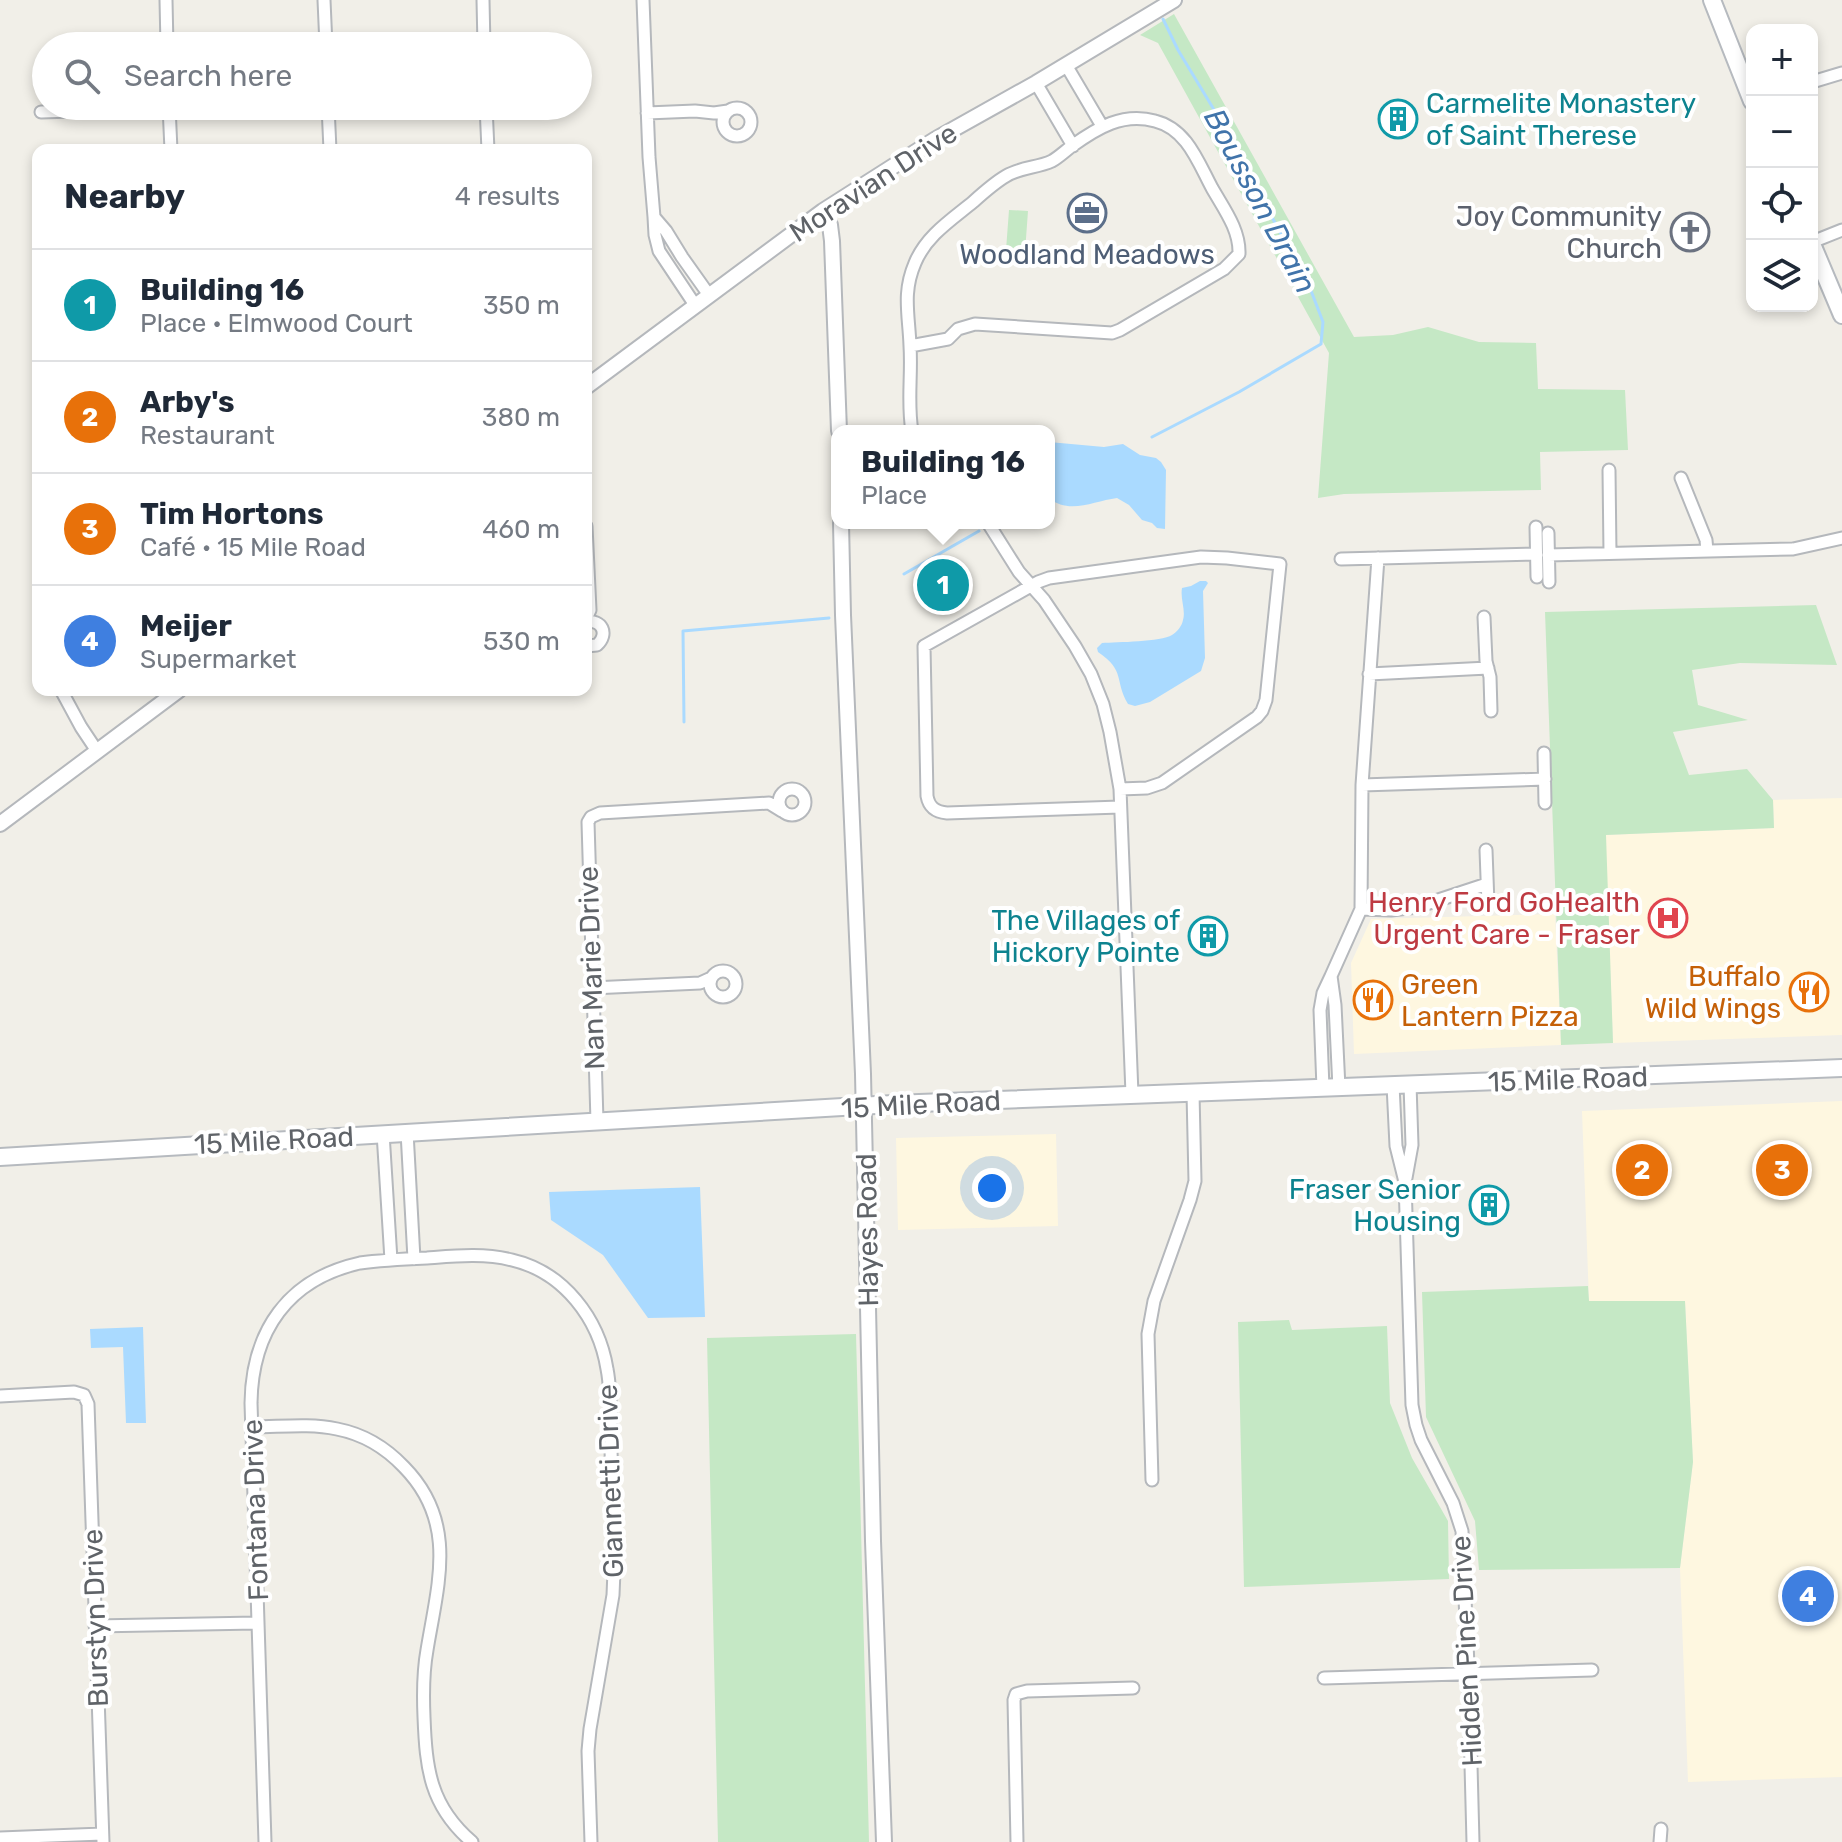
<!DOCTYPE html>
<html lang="en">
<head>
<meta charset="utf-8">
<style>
  :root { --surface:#fff; --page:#f2f2f3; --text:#1f2937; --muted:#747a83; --line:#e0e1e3; --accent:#b45309 }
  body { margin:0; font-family:Rubik,sans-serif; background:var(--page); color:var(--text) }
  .controls { position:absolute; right:24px; top:24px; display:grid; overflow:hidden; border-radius:16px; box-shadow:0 4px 12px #0003 }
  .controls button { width:72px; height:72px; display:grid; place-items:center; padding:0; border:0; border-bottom:2px solid var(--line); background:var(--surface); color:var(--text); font:40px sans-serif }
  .you { position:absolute; left:992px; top:1188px; width:28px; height:28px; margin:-20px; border:6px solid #fff; border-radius:50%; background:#1a73e8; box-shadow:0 0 0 12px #1a73e833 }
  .badge { display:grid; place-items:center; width:52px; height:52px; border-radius:50%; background:var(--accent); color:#fff; font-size:26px; font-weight:700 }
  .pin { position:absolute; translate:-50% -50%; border:4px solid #fff; box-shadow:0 2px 8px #0006 }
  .popup { position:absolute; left:831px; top:425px; width:224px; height:104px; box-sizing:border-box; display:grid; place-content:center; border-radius:16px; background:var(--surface); filter:drop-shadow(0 2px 6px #0005); font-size:26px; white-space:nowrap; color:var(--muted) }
  .popup b { font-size:30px; color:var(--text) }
  .popup::after { content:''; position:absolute; left:50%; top:100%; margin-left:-16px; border:16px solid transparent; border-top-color:var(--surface) }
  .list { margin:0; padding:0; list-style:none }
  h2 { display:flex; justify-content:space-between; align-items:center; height:104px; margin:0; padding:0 32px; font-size:34px }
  h2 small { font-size:26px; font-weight:400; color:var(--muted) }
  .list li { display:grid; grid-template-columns:52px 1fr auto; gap:24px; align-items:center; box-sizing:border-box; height:112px; padding:0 32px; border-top:2px solid var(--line) }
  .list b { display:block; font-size:30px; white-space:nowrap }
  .list p { margin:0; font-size:26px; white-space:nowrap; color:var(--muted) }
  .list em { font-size:26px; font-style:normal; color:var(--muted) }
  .icon { flex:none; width:44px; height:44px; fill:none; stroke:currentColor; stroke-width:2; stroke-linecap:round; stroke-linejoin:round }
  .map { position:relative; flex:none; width:1842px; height:1842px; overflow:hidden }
  .search { position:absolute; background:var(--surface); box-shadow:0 4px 12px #0003; left:32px; top:32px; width:560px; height:88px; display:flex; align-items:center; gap:20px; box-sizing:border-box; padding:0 28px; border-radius:44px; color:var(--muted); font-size:30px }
  .panel { position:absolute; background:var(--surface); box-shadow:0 4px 12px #0003; left:32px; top:144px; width:560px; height:552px; border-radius:16px }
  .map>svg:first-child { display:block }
  .commercial { fill:#fef7e0 }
  .green { fill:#c5e8c5 }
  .water { fill:#aadaff }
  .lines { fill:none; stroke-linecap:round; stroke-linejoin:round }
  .stream { stroke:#aadaff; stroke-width:3 }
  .minor-casing { stroke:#b5b8bc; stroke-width:15 }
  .tertiary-casing { stroke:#b5b8bc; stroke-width:18 }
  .secondary-casing { stroke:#b6babf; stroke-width:20 }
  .minor { stroke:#fff; stroke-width:11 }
  .tertiary { stroke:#fff; stroke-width:14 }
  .secondary { stroke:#fff; stroke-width:16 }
  .labels { text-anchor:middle; stroke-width:8; stroke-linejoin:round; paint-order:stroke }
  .culture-label { font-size:28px; fill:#0d838f; stroke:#fff; text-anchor:end }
  .street-label { font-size:28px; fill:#5f6368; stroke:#fff }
  .worship-label { font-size:28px; fill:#5b616d; stroke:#fff; text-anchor:end }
  .service-label { font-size:28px; fill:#4e5e75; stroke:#fff }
  .health-label { font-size:28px; fill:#be3a42; stroke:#fff; text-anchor:end }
  .food-label { font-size:28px; fill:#c56008; stroke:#fff; text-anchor:end }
  .water-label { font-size:30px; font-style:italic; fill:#4174aa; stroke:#fff }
</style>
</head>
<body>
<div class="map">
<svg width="1842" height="1842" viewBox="0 0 1842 1842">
  <rect width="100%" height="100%" fill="#f1efe8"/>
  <!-- commercial -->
  <path class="commercial" d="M 1842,798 L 1842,1035 L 1613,1043 L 1605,835 L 1774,828 L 1773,800 Z
    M 1555,914 L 1561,1045 L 1354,1054 L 1351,963 L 1371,919 Z
    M 1842,1101 L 1842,1777 L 1688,1782 L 1680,1568 L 1693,1462 L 1685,1302 L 1589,1301 L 1582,1111 Z
    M 1056,1134 L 1058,1226 L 898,1230 L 896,1138 Z"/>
  <!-- green -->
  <path class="green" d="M 1174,14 L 1354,337 L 1393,335 L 1428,327 L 1479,342 L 1536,343 L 1538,389 L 1625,390 L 1628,450 L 1540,452 L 1541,490 L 1344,494 L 1318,498 L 1329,353 L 1158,43 L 1140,35 Z
    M 1009,210 L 1028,211 L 1025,252 L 1006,250 Z
    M 1816,605 L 1837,665 L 1740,663 L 1692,670 L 1698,705 L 1748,720 L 1673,732 L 1689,775 L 1747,769 L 1773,800 L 1774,828 L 1606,835 L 1613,1043 L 1561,1045 L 1545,612 Z
    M 1588,1286 L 1589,1301 L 1685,1301 L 1693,1462 L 1680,1568 L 1479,1570 L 1475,1521 L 1426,1417 L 1422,1292 Z
    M 1289,1320 L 1292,1330 L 1387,1326 L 1390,1403 L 1412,1458 L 1448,1521 L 1449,1579 L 1244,1587 L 1238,1322 Z
    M 856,1334 L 869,1842 L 718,1842 L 707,1338 Z"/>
  <!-- water -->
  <path class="water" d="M 1049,442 L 1104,447 L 1123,444 L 1140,455 L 1156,458 L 1161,462 L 1166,470 L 1165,529 L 1157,528 L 1152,523 L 1142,520 L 1129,505 L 1117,498 C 1094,501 1069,515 1049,498 Z
    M 1200,581 L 1206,581 L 1208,583 L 1203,591 L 1205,658 L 1201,671 L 1150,702 L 1135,706 L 1128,704 C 1114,680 1126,671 1098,652 L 1097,648 L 1102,643 C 1117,642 1161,642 1172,635 C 1177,632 1182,626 1183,620 C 1186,610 1180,599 1182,588 L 1191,586 Z
    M 700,1187 L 705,1317 L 648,1318 L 603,1255 L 551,1220 L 549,1192 Z
    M 143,1327 L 146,1423 L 126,1423 L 123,1347 L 91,1348 L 90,1329 Z"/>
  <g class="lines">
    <!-- stream -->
    <path class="stream" d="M 1152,437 L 1239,392 L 1321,344 L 1323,322 L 1310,288 L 1216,113 L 1178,50 L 1163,19
      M 904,574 L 979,531
      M 684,722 L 683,631 L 829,618"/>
    <defs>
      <path id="minor" d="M 166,0 L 167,46
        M 324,0 L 326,46
        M 483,0 L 484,46
        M 643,0 L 649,157 L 654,217
        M 1066,65 L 1102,126
        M 1812,82 L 1842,73
        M 1036,83 L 1073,146
        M 169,106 L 171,150
        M 328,106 L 330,150
        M 486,106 L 488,150
        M723 122a14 14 0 1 1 28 0a14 14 0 1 1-28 0Z
        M 41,112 L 169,108
        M 647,113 L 695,111 L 714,113 L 728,111
        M 1812,242 L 1842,230
        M 695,305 L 659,251 L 655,235 L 654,217 L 666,231 L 682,257 L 709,295
        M 910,346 L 948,339 L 958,329 L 975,324 L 1112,333 L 1120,330 L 1224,269 L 1239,254 C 1240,230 1224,209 1212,188 C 1198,162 1187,129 1155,121 C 1123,112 1097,128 1072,146 C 1065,151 1059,157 1052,161 C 1037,168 1021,167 1006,176 C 994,183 983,193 973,202 C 951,220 926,236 915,263 C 902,293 909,315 910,346 C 912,375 907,403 912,431
        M 1609,470 L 1610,553
        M 1681,478 L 1706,540 L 1707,551
        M 988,523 L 1019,572 L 1044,600 L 1075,646 L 1091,674 L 1103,704 L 1110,732 L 1120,789 L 1132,1094
        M 586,526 L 590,610 L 586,619
        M 1536,527 L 1537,577
        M 1548,533 L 1549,582
        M 1548,555 L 1793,549 L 1842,538
        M 1341,559 L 1536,554
        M 1484,617 L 1486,661 L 1490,677 L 1491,711
        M 586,622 C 602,619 609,634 597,645 L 586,646
        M 1369,674 L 1488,668
        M 61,690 L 81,727 L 97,751
        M 1544,753 L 1545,803
        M 1362,785 L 1545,779
        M 1120,789 L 1147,788 L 1162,783 L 1257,717 L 1262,711 L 1266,700 L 1280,564 L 1227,558 L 1201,557 L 1049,578 L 1038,582 L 924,646 L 927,796 C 929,807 935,812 947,813 L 1120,807
        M779 802a13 13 0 1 1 26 0a13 13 0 1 1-26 0Z
        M 1486,850 L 1488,904
        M 1361,909 L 1391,910 L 1417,907 L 1487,884
        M710 984a13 13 0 1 1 26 0a13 13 0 1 1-26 0Z
        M 1331,976 L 1361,909 L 1362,785 L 1378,558
        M 592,988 L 700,983 L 711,978
        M 1393,1085 L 1396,1146 L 1405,1182 L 1412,1405 L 1416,1425 L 1421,1440 L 1453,1503 L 1462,1531 L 1469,1688 L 1473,1842
        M 1323,1088 L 1320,1010 L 1323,993 L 1331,976 L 1335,1005 L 1339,1088
        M 597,1121 L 588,822 L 591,817 L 600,813 L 769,803 L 782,811
        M 407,1132 L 414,1259
        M 383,1133 L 391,1260
        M 1406,1178 L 1412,1145 L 1410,1084
        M 0,1396 L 74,1392 L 84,1395 L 88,1404 L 103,1842
        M 252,1427 C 280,1427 309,1423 337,1429 C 363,1434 386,1448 404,1467 C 458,1522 438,1583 427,1650 C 423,1672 423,1694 424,1717 C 426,1769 430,1806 472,1842
        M 1152,1480 L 1148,1334 L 1154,1301 L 1190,1200 L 1195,1181 L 1193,1093
        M 95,1626 L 258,1623
        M 1324,1678 L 1592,1670
        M 0,1838 L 102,1834
        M 265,1842 L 251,1403 C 252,1331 288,1279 360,1263 C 382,1260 404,1259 427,1258 C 455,1256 484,1253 512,1260 C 564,1272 599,1319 607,1369 C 612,1394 610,1423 611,1449 C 612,1490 613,1530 614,1571 L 613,1595 L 590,1729 L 588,1751 L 591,1842
        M 1017,1842 L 1014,1700 L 1016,1694 L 1027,1691 L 1133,1688
        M 1660,1842 L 1661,1829"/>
      <path id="tertiary" d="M 823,211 L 830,225 L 832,241 L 839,431
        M 586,387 L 823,211 L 936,139 L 1036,83 L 1174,0
        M 841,523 L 843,615 L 863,1074 L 873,1541 L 884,1842
        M 0,824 L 179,690"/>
      <path id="secondary" d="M 1712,0 L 1752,101
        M 1812,244 L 1842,315
        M 0,1157 L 893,1104 L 1842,1068"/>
    </defs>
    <!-- minor casing -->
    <use href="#minor" class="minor-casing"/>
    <!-- tertiary casing -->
    <use href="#tertiary" class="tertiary-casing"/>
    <!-- secondary casing -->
    <use href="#secondary" class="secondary-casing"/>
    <!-- minor -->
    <use href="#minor" class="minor"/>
    <!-- tertiary -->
    <use href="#tertiary" class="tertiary"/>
    <!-- secondary -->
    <use href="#secondary" class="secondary"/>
  </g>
  <!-- icons -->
  <defs>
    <symbol id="building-ring" viewBox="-11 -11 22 22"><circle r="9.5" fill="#fff" stroke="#0f9aa8" stroke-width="1.5"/><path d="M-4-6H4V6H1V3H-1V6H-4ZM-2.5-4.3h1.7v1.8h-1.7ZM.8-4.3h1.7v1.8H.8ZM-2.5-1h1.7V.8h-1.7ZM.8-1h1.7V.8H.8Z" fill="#0f9aa8"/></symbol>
    <symbol id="office-ring" viewBox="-11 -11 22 22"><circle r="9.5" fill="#fff" stroke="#5c6f8a" stroke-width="1.5"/><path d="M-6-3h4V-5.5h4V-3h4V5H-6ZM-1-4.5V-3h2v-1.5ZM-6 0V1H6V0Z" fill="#5c6f8a"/></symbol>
    <symbol id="church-ring" viewBox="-11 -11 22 22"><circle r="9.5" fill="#fff" stroke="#6b7280" stroke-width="1.5"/><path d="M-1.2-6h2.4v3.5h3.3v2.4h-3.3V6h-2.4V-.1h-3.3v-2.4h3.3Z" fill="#6b7280"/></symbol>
    <symbol id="hospital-ring" viewBox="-11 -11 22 22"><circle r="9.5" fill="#fff" stroke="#e0444e" stroke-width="1.5"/><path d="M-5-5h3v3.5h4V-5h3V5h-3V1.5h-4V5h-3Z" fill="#e0444e"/></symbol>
    <symbol id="restaurant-ring" viewBox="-11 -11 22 22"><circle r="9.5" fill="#fff" stroke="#e8710a" stroke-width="1.5"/><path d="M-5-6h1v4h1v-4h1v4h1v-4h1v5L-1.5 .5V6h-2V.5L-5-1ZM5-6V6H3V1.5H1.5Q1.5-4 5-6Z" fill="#e8710a"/></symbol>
  </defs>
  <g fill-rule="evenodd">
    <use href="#building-ring" x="1376" y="97" width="44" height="44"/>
    <use href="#office-ring" x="1065" y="191" width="44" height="44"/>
    <use href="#church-ring" x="1668" y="210" width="44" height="44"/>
    <use href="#hospital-ring" x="1646" y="896" width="44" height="44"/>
    <use href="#building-ring" x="1186" y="914" width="44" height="44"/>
    <use href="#restaurant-ring" x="1787" y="970" width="44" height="44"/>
    <use href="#restaurant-ring" x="1351" y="978" width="44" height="44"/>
    <use href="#building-ring" x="1467" y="1183" width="44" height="44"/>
  </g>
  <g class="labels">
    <!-- culture labels -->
    <g class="culture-label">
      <text x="1426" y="113" text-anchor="start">Carmelite Monastery<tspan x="1426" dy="32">of Saint Therese</tspan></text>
      <text x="1180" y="930">The Villages of<tspan x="1180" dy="32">Hickory Pointe</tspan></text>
      <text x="1461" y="1199">Fraser Senior<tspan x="1461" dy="32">Housing</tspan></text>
    </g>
    <!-- street labels -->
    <g class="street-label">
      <text transform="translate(873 182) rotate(-33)" y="10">Moravian Drive</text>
      <text transform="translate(591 968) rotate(-92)" y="10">Nan Marie Drive</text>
      <text transform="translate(1568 1079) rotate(-2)" y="10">15 Mile Road</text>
      <text transform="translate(921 1104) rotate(-3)" y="10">15 Mile Road</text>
      <text transform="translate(274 1140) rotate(-3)" y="10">15 Mile Road</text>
      <text transform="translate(867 1230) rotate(-91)" y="10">Hayes Road</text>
      <text transform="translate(610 1481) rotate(-92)" y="10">Giannetti Drive</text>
      <text transform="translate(255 1510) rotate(-92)" y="10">Fontana Drive</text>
      <text transform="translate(95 1618) rotate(-92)" y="10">Burstyn Drive</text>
      <text transform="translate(1466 1651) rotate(-93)" y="10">Hidden Pine Drive</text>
    </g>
    <!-- worship labels -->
    <g class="worship-label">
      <text x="1662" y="226">Joy Community<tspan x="1662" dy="32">Church</tspan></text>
    </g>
    <!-- service labels -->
    <g class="service-label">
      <text x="1087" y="264">Woodland Meadows</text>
    </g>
    <!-- health labels -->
    <g class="health-label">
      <text x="1640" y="912">Henry Ford GoHealth<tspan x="1640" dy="32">Urgent Care - Fraser</tspan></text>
    </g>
    <!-- food labels -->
    <g class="food-label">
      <text x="1781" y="986">Buffalo<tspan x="1781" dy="32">Wild Wings</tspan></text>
      <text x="1401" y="994" text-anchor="start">Green<tspan x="1401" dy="32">Lantern Pizza</tspan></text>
    </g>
    <!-- water labels -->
    <g class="water-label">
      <text transform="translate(1260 201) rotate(62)" y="10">Bousson Drain</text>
    </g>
  </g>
</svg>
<div class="controls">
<button>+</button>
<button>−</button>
<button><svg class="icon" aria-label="locate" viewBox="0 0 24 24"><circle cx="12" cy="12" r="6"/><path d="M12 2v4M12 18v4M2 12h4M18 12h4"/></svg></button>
<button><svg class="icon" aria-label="layers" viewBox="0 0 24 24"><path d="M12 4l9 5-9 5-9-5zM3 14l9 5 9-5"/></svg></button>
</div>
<div class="you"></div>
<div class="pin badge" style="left:943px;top:585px;background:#0f9aa8">1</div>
<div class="popup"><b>Building 16</b>Place</div>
<div class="pin badge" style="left:1642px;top:1170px;background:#e8710a">2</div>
<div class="pin badge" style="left:1782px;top:1170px;background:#e8710a">3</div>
<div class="pin badge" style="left:1808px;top:1596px;background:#3f7fe0">4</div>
<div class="search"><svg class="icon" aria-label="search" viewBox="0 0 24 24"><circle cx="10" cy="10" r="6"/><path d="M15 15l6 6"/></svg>Search here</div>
<section class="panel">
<h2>Nearby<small>4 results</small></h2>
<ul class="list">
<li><span class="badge" style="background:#0f9aa8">1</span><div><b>Building 16</b><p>Place · Elmwood Court</p></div><em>350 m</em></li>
<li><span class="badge" style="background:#e8710a">2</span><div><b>Arby's</b><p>Restaurant</p></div><em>380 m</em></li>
<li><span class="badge" style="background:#e8710a">3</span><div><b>Tim Hortons</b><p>Café · 15 Mile Road</p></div><em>460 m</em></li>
<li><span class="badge" style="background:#3f7fe0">4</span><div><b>Meijer</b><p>Supermarket</p></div><em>530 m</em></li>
</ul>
</section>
</div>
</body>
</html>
